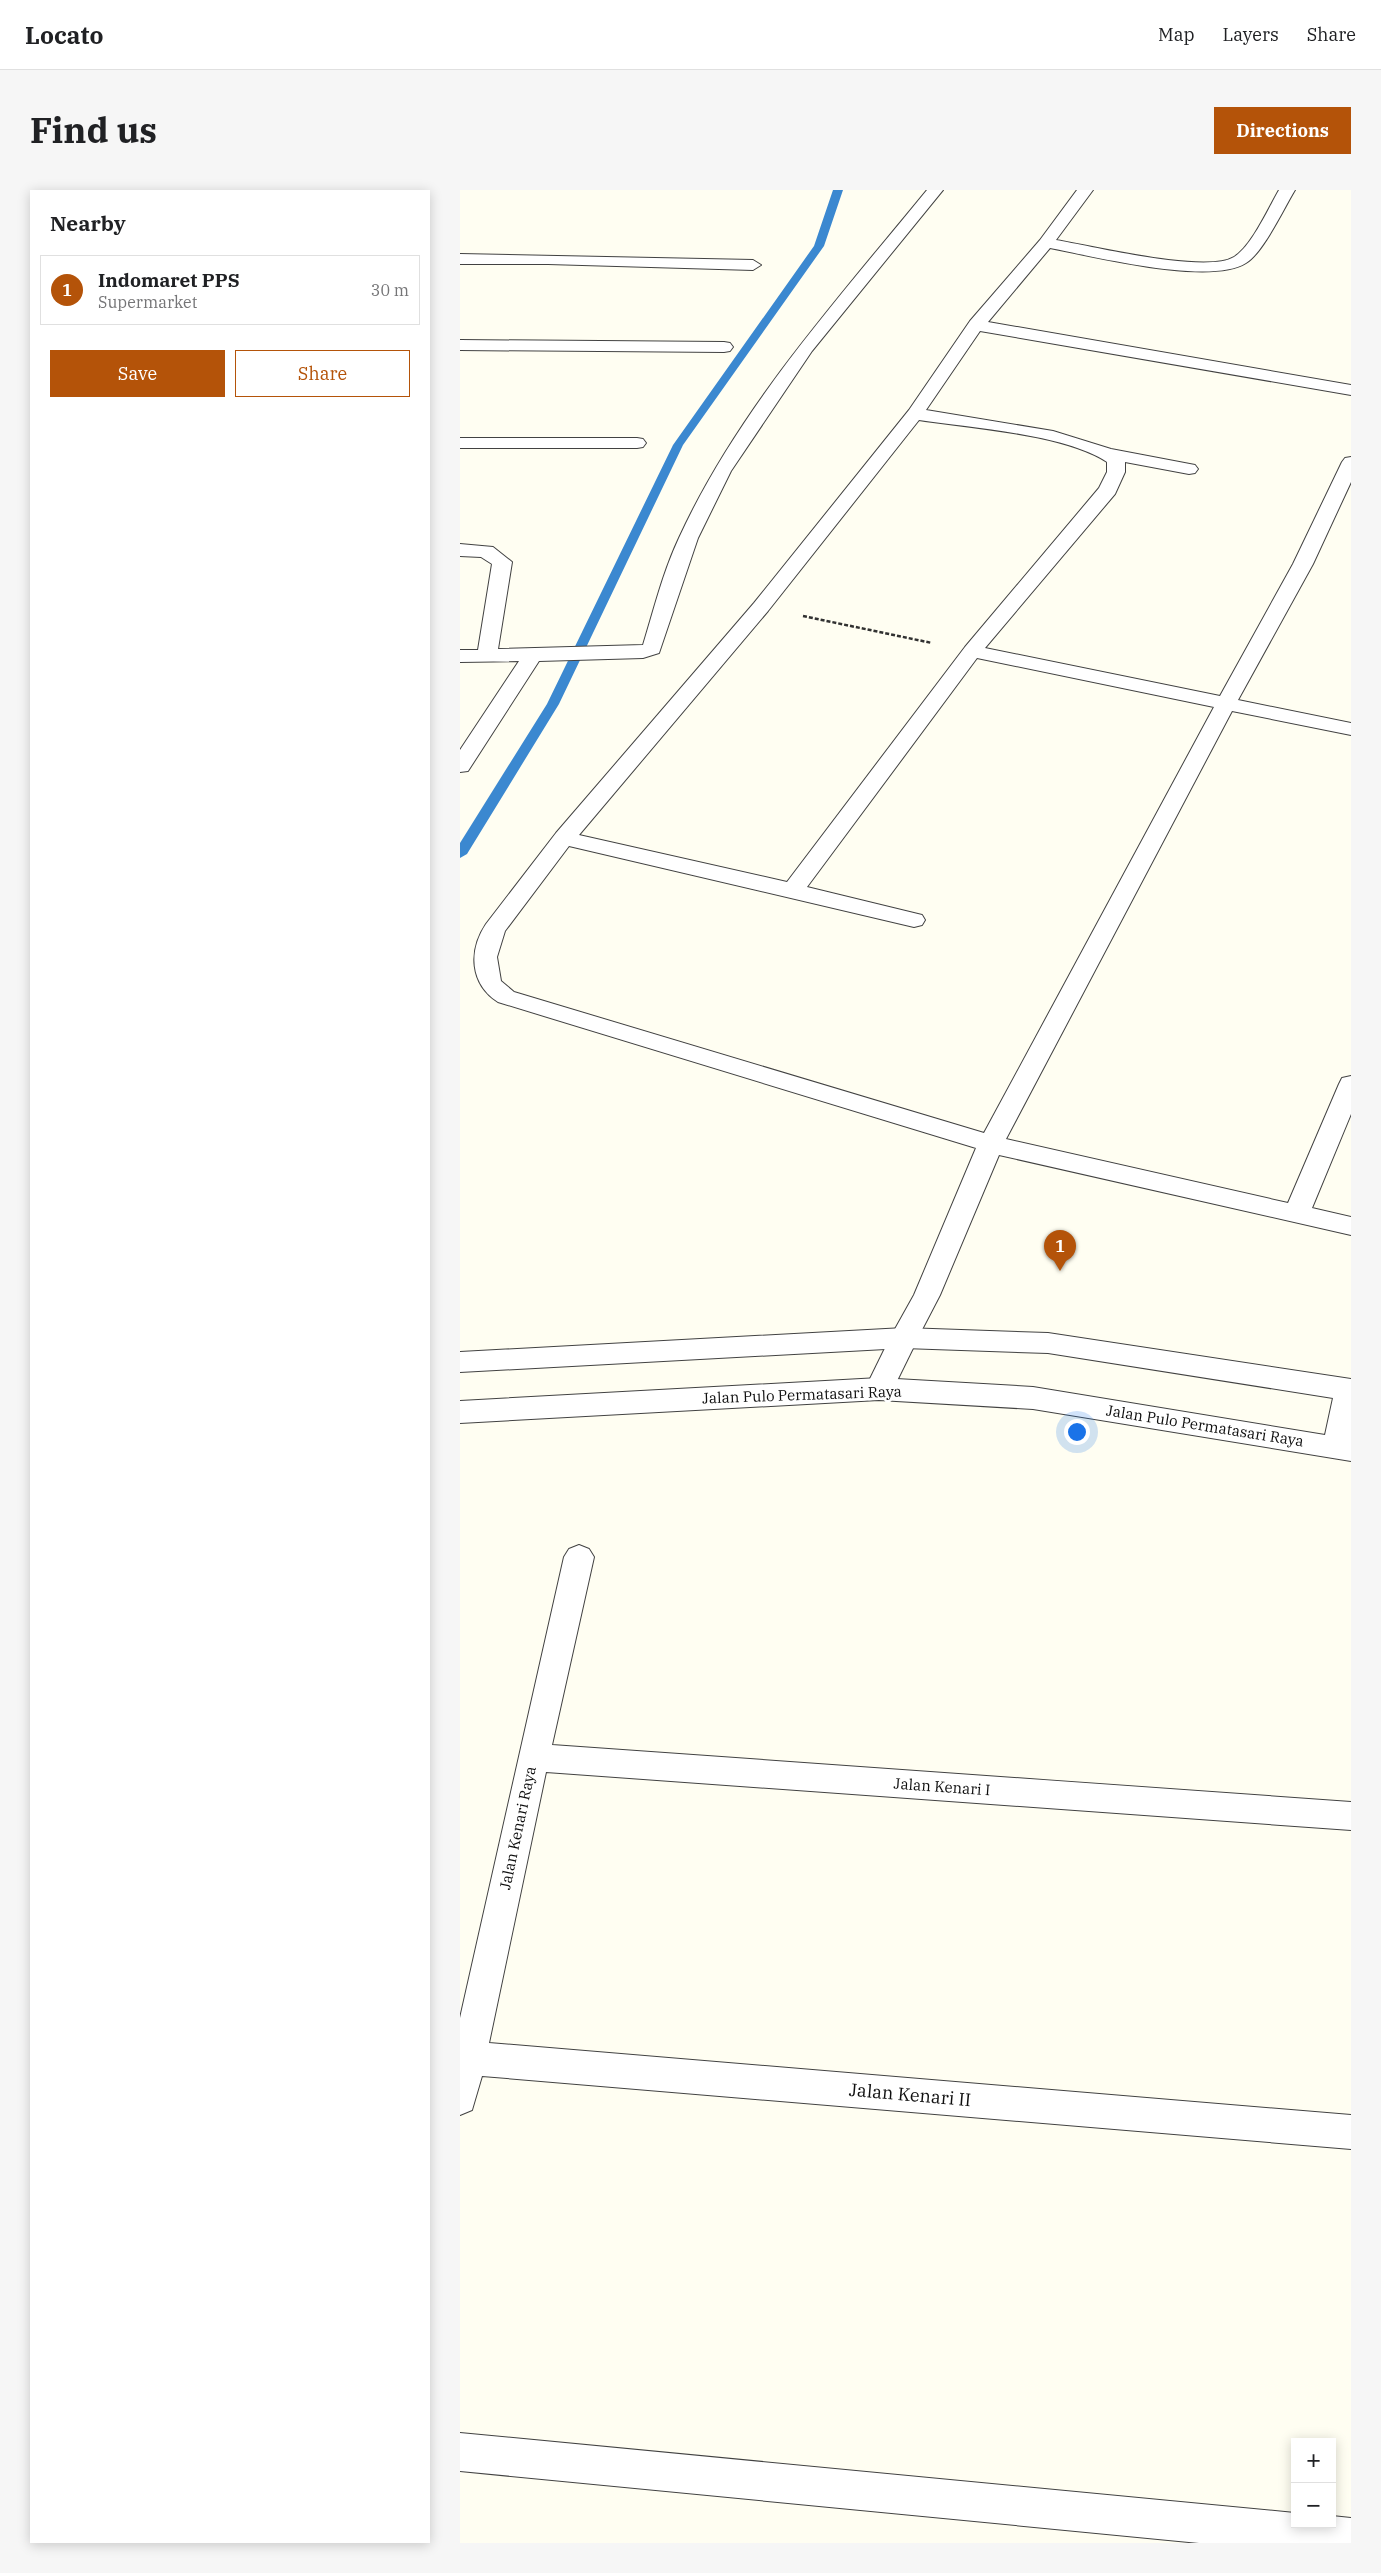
<!DOCTYPE html>
<html lang="en">
<head>
<meta charset="utf-8">
<style>
  :root { --surface:#fff; --page:#f6f6f6; --text:#202124; --muted:#757577; --line:#e0e0e0; --accent:#b45309 }
  body { margin:0; font-family:"IBM Plex Serif",serif; background:var(--page); color:var(--text) }
  .controls { position:absolute; right:15px; bottom:15px; display:grid; overflow:hidden; border-radius:0px; box-shadow:0 2px 12px #0003 }
  .controls button { width:45px; height:45px; display:grid; place-items:center; padding:0; border:0; border-bottom:1px solid var(--line); background:var(--surface); color:var(--text); font:25px sans-serif }
  .you { position:absolute; left:616px; top:1241px; width:18px; height:18px; margin:-12px; border:4px solid #fff; border-radius:50%; background:#1a73e8; box-shadow:0 0 0 8px #1a73e833 }
  .badge { display:grid; place-items:center; width:32px; height:32px; border-radius:50%; background:var(--accent); color:#fff; font-size:16px; font-weight:700 }
  .pin { position:absolute; translate:-50% -41px; filter:drop-shadow(0 1px 2px #0008) }
  .pin::after { content:''; position:absolute; top:26px; width:18px; height:15px; background:inherit; clip-path:polygon(0 0,100% 0,50% 100%) }
  .list { margin:0; padding:0; list-style:none }
  h2 { display:flex; justify-content:space-between; align-items:center; height:65px; margin:0; padding:0 20px; font-size:21px }
  h2 small { font-size:16px; font-weight:400; color:var(--muted) }
  .list li { display:grid; grid-template-columns:32px 1fr auto; gap:15px; align-items:center; box-sizing:border-box; height:70px; margin:0 10px 10px; padding:0 10px; border:1px solid var(--line); border-radius:0px }
  .list b { display:block; font-size:19px; white-space:nowrap }
  .list p { margin:0; font-size:16px; white-space:nowrap; color:var(--muted) }
  .list em { font-size:16px; font-style:normal; color:var(--muted) }
  .actions { display:flex; gap:10px; padding:15px 20px }
  .actions a { flex:1; padding:11px 0; border:1px solid var(--accent); border-radius:0px; text-align:center; font-size:18px; color:var(--accent) }
  .actions .main { background:var(--accent); color:#fff }
  .map { position:relative; flex:none; width:891px; height:2353px; overflow:hidden; border-radius:0px }
  header { display:flex; align-items:center; gap:30px; box-sizing:border-box; height:70px; padding:0 25px; background:var(--surface); border-bottom:1px solid var(--line) }
  header strong { font-size:24px }
  nav { display:flex; gap:28px; margin-inline-start:auto; font-size:18px }
  .intro { display:flex; align-items:center; justify-content:space-between; box-sizing:border-box; height:120px; padding:0 30px }
  h1 { margin:0; font-size:35px }
  .button { padding:12px 22px; border-radius:0px; background:var(--accent); color:#fff; font-size:18px; font-weight:700 }
  main { display:flex; gap:30px; padding:0 30px }
  aside { flex:1; background:var(--surface); border-radius:0px; box-shadow:0 2px 12px #0003 }
  .map>svg:first-child { display:block }
  .lines { fill:none; stroke-linecap:round; stroke-linejoin:round }
  .stream { fill:#3b88d0; fill-rule:evenodd }
  .service-casing { stroke:#424242; stroke-width:2 }
  .minor-casing { stroke:#424242; stroke-width:2 }
  .tertiary-casing { stroke:#424242; stroke-width:2 }
  .path { stroke:#313131; stroke-width:2.5; stroke-dasharray:4 2; stroke-linecap:butt }
  .service { fill:#fff; fill-rule:evenodd }
  .minor { fill:#fff; fill-rule:evenodd }
  .tertiary { fill:#fff; fill-rule:evenodd }
  .labels { text-anchor:middle; stroke-width:5; stroke-linejoin:round; paint-order:stroke }
  .street-label { font-size:15px; fill:#0f0f0f; stroke:#fff }
  .near-street-label { font-size:18px; fill:#0f0f0f; stroke:#fff }
</style>
</head>
<body>
<header>
<strong>Locato</strong>
<nav><a>Map</a><a>Layers</a><a>Share</a></nav>
</header>
<div class="intro"><h1>Find us</h1><a class="button">Directions</a></div>
<main>
<aside>
<h2>Nearby<small></small></h2>
<ul class="list">
<li><span class="badge">1</span><div><b>Indomaret PPS</b><p>Supermarket</p></div><em>30 m</em></li>
</ul>
<div class="actions"><a class="main">Save</a><a>Share</a></div>
</aside>
<div class="map">
<svg width="891" height="2353" viewBox="0 0 891 2353">
  <rect width="100%" height="100%" fill="#fffef2"/>
  <g class="lines">
    <!-- stream -->
    <path class="stream" d="M 373,0 L 383,0 L 364,56 L 223,255 L 99,514 L 7,664 L 0,668 L 0,653 L 87,514 L 213,255 L 354,56 Z"/>
    <defs>
      <path id="service" d="M 444,1138 L 454,1141 L 458,1148 L 433,1199 L 429,1206 L 419,1210 L 409,1206 L 405,1199 L 430,1148 L 434,1141 Z"/>
      <path id="minor" d="M 467,0 L 483,0 L 352,161 L 271,281 L 238,348 L 199,463 L 183,468 L 79,471 L 8,581 L 0,582 L 0,560 L 59,471 L 0,472 L 0,460 L 18,460 L 32,374 L 21,367 L 0,366 L 0,354 L 33,357 L 52,372 L 38,459 L 183,455 C 194,419 203,382 219,348 C 278,219 378,109 467,0 Z
        M 617,0 L 633,0 L 596,50 C 632,56 746,84 774,67 C 792,56 809,17 819,0 L 835,0 C 824,18 803,63 786,73 C 750,96 632,66 590,58 L 528,132 L 891,195 L 891,205 L 520,141 L 466,220 L 593,241 L 651,259 L 735,275 L 738,279 L 735,283 L 729,284 L 665,272 L 665,282 L 655,304 L 525,458 L 760,506 L 833,374 L 882,272 L 885,268 L 891,267 L 891,292 L 853,374 L 778,510 L 891,533 L 891,545 L 772,521 L 546,949 L 828,1013 L 879,894 L 882,888 L 891,886 L 891,924 L 852,1018 L 891,1027 L 891,1045 L 539,965 L 480,1105 L 454,1155 L 444,1158 L 434,1155 L 430,1148 L 454,1105 L 516,958 L 38,812 C 10,794 8,761 26,734 L 96,643 L 294,413 L 449,220 L 510,131 L 580,50 ZM 459,230 C 512,238 604,244 647,272 L 647,282 L 639,298 L 505,457 L 327,692 L 119,645 L 308,421 ZM 517,468 L 754,517 L 524,943 L 54,802 L 41,791 L 37,767 L 45,741 L 109,656 L 454,737 L 462,735 L 465,730 L 462,725 L 347,697 Z
        M 0,64 L 293,70 L 301,75 L 293,80 L 88,74 L 0,74 Z
        M 0,150 L 264,152 L 270,153 L 273,157 L 270,161 L 264,162 L 0,160 Z
        M 0,248 L 177,248 L 183,249 L 186,253 L 183,257 L 177,258 L 0,258 Z
        M 119,1355 L 129,1359 L 134,1367 L 92,1555 L 891,1612 L 891,1640 L 86,1582 L 29,1853 L 891,1925 L 891,1959 L 22,1886 L 12,1920 L 0,1925 L 0,1828 L 104,1367 L 109,1359 Z
        M 0,2243 L 835,2323 L 835,2334 L 872,2334 L 872,2326 L 891,2328 L 891,2353 L 739,2353 L 0,2281 Z"/>
      <path id="tertiary" d="M 444,1138 L 588,1143 L 891,1189 L 891,1271 L 573,1219 L 419,1210 L 0,1233 L 0,1211 L 419,1188 L 573,1197 L 865,1245 L 873,1208 L 588,1163 L 444,1158 L 0,1182 L 0,1162 Z"/>
    </defs>
    <!-- service casing -->
    <use href="#service" class="service-casing"/>
    <!-- minor casing -->
    <use href="#minor" class="minor-casing"/>
    <!-- tertiary casing -->
    <use href="#tertiary" class="tertiary-casing"/>
    <!-- path -->
    <path class="path" d="M 343,426 L 472,453"/>
    <!-- service -->
    <use href="#service" class="service"/>
    <!-- minor -->
    <use href="#minor" class="minor"/>
    <!-- tertiary -->
    <use href="#tertiary" class="tertiary"/>
  </g>
  <g class="labels">
    <!-- street labels -->
    <g class="street-label">
      <text transform="translate(342 1205) rotate(-2)" y="5">Jalan Pulo Permatasari Raya</text>
      <text transform="translate(745 1236) rotate(9)" y="5">Jalan Pulo Permatasari Raya</text>
      <text transform="translate(482 1597) rotate(4)" y="5">Jalan Kenari I</text>
      <text transform="translate(58 1638) rotate(-78)" y="5">Jalan Kenari Raya</text>
    </g>
    <!-- near-street labels -->
    <g class="near-street-label">
      <text transform="translate(450 1905) rotate(5)" y="6">Jalan Kenari II</text>
    </g>
  </g>
</svg>
<div class="controls">
<button>+</button>
<button>−</button>
</div>
<div class="you"></div>
<div class="pin badge" style="left:600px;top:1081px">1</div>
</div>
</main>
</body>
</html>
